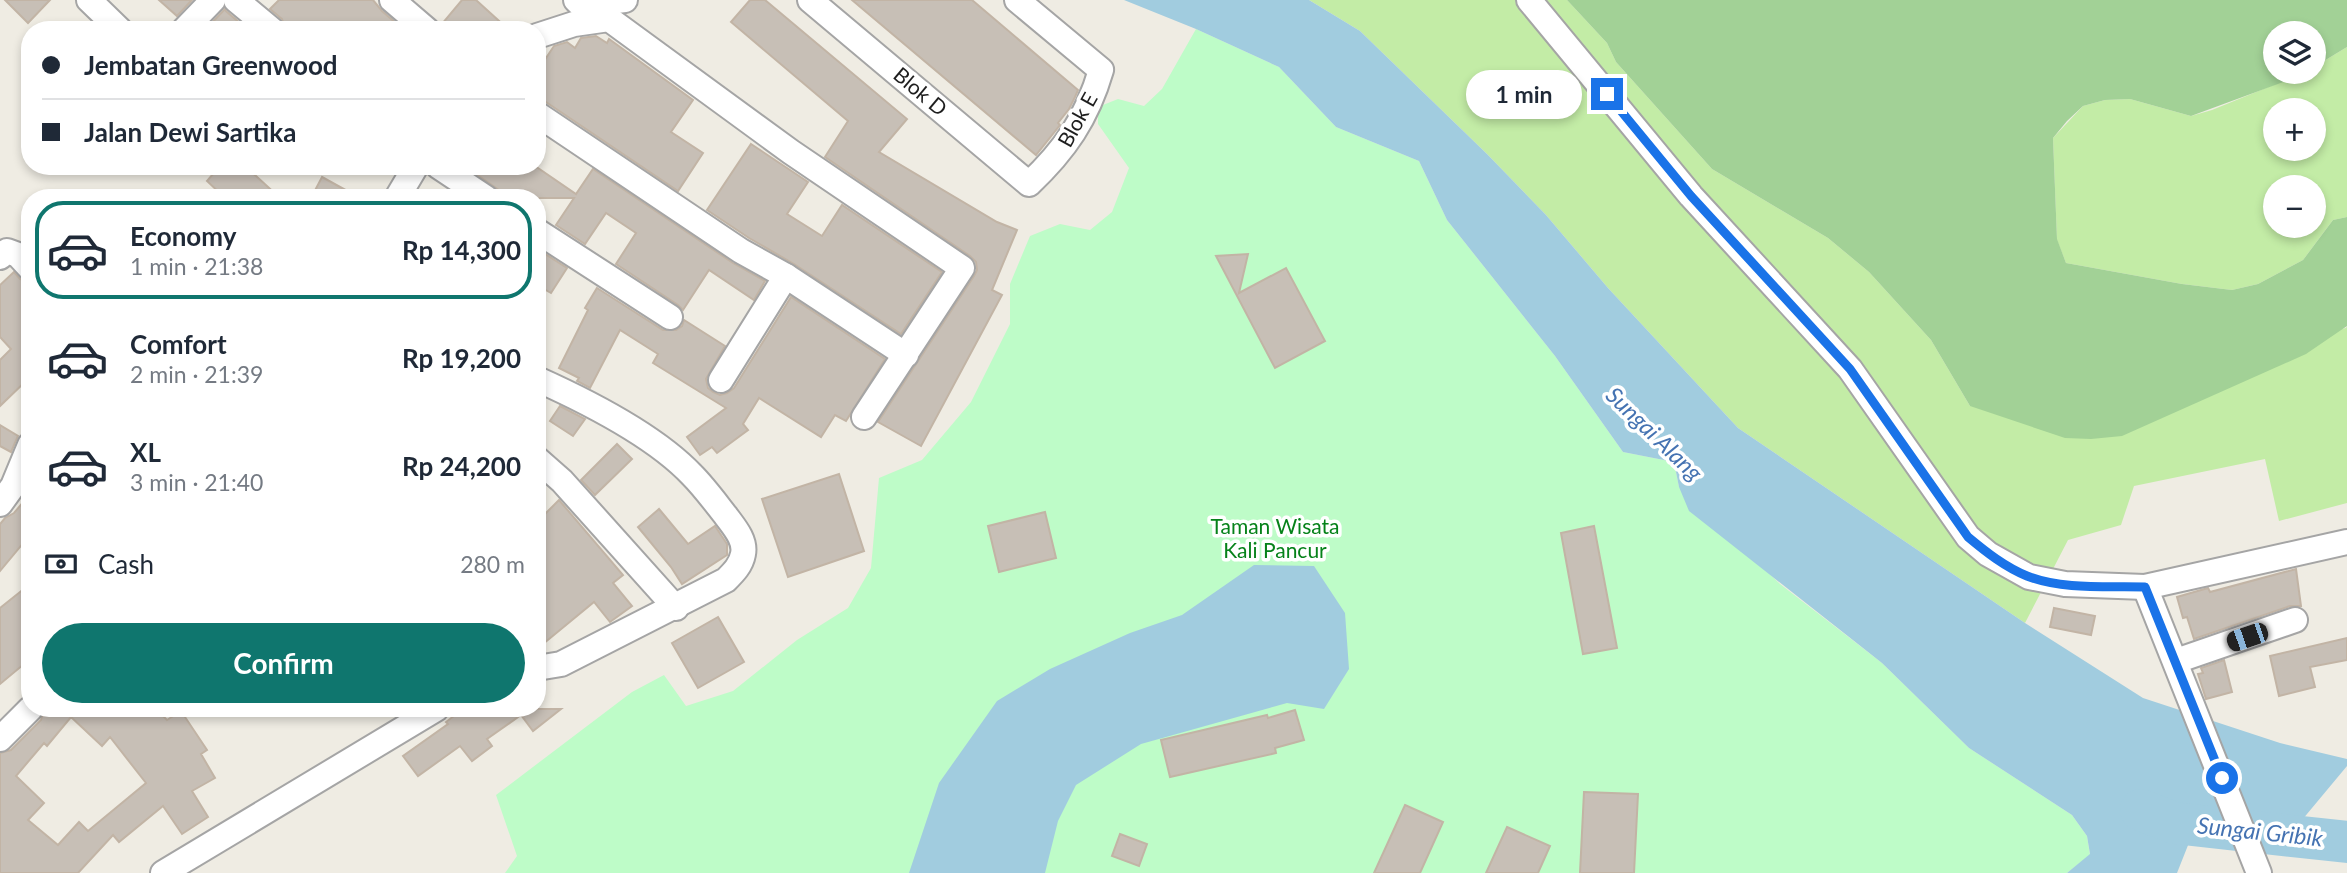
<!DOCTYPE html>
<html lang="en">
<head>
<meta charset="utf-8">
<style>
	:root { --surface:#fff; --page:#f6f6f7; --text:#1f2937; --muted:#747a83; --line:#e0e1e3; --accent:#0f766e }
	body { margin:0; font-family:Lato,sans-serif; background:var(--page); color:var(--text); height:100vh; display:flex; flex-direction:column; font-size:26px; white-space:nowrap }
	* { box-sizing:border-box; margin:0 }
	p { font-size:23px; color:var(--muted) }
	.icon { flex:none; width:38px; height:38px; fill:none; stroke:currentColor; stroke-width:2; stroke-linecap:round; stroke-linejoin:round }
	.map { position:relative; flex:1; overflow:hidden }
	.side { position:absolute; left:21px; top:189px; width:525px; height:528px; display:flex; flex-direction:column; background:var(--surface); border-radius:28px; box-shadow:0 4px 10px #0003 }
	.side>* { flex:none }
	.top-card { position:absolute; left:21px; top:21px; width:525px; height:154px; border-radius:28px; box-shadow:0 4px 10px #0003; display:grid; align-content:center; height:154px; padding:0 21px; background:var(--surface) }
	.tools { position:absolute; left:2263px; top:21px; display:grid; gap:14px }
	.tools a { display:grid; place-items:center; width:63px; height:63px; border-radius:50%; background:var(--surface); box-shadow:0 4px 10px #0003; font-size:35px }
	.end { position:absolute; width:32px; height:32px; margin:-16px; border:9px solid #1a73e8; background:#fff; box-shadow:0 0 0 4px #fff }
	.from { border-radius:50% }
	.bubble { position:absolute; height:49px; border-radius:24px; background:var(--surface); box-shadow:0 4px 10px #0003; font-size:23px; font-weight:700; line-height:49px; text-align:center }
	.car { position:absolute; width:21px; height:42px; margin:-21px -10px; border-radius:9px; box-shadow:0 0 5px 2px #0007; background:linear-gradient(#222 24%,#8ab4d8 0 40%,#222 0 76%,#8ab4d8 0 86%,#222 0) }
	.top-card b { display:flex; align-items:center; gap:24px; height:66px; font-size:26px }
	.top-card b+b { border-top:2px solid var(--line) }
	.top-card i { width:18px; height:18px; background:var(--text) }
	ul { padding:12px 0 0; list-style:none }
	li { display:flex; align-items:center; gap:21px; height:98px; margin:0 14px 10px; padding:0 7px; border:4px solid transparent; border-radius:28px }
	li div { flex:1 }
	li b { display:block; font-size:26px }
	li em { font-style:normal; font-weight:700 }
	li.selected { border-color:var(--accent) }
	li>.icon { width:63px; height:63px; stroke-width:1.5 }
	.pay { display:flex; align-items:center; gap:18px; height:77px; padding:0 21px; font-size:26px }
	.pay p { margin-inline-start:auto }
	.primary-button { display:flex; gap:14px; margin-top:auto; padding:14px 21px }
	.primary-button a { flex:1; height:80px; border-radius:42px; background:var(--accent); color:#fff; font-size:28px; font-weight:700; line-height:80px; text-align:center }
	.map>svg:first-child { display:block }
	.grass { fill:#c3eca6; fill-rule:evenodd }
	.forest { fill:#a2d196 }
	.park { fill:#befcc8 }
	.water { fill:#a1ccdf }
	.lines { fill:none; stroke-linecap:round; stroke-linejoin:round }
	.river { stroke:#a1ccdf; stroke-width:42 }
	.building { fill:#c7bfb6; stroke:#c2b4a5; stroke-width:2; fill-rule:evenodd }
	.minor-casing { stroke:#a5a5a5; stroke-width:28 }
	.minor { stroke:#fff; stroke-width:24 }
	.route { stroke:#1a73e8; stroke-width:9 }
	.labels { text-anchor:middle; stroke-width:7; stroke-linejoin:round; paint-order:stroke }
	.street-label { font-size:21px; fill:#1e1e1e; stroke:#fff }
	.park-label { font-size:21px; fill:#06821a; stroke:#fff }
	.water-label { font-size:23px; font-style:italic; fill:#4573b2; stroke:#fff }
</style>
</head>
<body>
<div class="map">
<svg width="2347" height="873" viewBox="0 0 2347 873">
	<rect width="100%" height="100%" fill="#efece3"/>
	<g class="grass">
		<path d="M 1309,0 L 1567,0 L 1607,43 L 1616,62 L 1712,169 L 1828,238 L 1869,272 L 1931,340 L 1970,406 L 2346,328 L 2347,326 L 2347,503 L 2279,521 L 2265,459 L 2134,486 L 2121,525 L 2068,540 L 2025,623 L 1738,428 L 1608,288 L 1546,215 L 1487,154 L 1360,31 Z"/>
		<path d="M 2347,47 L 2347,217 L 2333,220 L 2303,260 L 2258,284 L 2232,290 L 2182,284 L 2066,263 L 2057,240 L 2053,138 L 2083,106 L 2105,100 L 2130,99 L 2191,116 L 2212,110 L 2305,72 L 2314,72 L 2314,67 ZM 2275,110 L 2314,110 L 2314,149 L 2275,149 ZM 2275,187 L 2314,187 L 2314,226 L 2275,226 Z"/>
	</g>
	<path class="forest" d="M 1567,0 L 2347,0 L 2347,47 L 2314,67 L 2314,33 L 2275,33 L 2275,72 L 2305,72 L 2297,77 L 2191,116 L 2130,99 L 2105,100 L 2083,106 L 2067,121 L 2053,138 L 2057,239 L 2066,263 L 2182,284 L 2232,290 L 2258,284 L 2303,260 L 2333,220 L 2347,217 L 2347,326 L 2306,354 L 2122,436 L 2091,439 L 2065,438 L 1970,406 L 1931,340 L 1869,272 L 1828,238 L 1712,169 L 1616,62 L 1607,43 Z"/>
	<path class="park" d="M 1196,29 L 1279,67 L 1336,127 L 1419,161 L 1447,220 L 1555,356 L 1623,452 L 1674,462 L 1679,487 L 1780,584 L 1882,663 L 1969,748 L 2072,815 L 2087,836 L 2090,855 L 2067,873 L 505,873 L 517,856 L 496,795 L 632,692 L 664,675 L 686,706 L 733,691 L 797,640 L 848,608 L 871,568 L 879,478 L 922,460 L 971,402 L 1010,324 L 1010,284 L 1030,236 L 1060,224 L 1090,230 L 1112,212 L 1129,168 L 1098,124 L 1098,107 L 1118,99 L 1144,106 L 1162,89 Z"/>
	<g class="water">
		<path d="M 1124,0 L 1309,0 L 1360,31 L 1487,154 L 1546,215 L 1608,288 L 1738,428 L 2025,623 L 2143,698 L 2280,743 L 2347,759 L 2347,766 L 2297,826 L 2200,815 L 2177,873 L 2067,873 L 2090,854 L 2087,836 L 2072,815 L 1969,748 L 1882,663 L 1689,511 L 1679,487 L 1674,462 L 1623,452 L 1555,356 L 1447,220 L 1419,161 L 1336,127 L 1279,67 L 1196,29 Z"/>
		<path d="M 1254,565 L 1314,566 L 1345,613 L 1349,669 L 1324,709 L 1287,703 L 1141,744 L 1076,785 L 1058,821 L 1045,873 L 909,873 L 939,783 L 997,701 L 1050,669 L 1130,633 L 1182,615 Z"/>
	</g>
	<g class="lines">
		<path class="river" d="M 2141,810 L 2174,823 L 2347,842"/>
	</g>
	<g class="building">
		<path d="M 5,0 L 50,0 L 28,23 Z"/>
		<path d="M 159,0 L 192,0 L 177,16 Z"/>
		<path d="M 279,0 L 373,0 L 382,11 L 404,30 L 286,30 L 282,19 L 270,9 Z"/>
		<path d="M 462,0 L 476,0 L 509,30 L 441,30 L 441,25 Z"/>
		<path d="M 750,0 L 765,0 L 907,119 L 879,152 L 997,222 L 1017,230 L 992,290 L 1002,295 L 921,446 L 878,422 L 974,276 L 977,270 L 976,262 L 970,256 L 825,157 L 848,121 L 731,22 Z"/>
		<path d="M 852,0 L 972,0 L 1078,90 L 1075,97 L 1069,109 L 1058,123 L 1060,125 L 1036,155 Z"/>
		<path d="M 225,9 L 226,11 L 248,30 L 205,30 Z"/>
		<path d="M 596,36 L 607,43 L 609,39 L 693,100 L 671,132 L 703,153 L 678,191 L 537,96 L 537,56 L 544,61 L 554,46 L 567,42 L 575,48 L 581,38 Z"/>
		<path d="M 751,144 L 808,182 L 787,214 L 822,236 L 842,205 L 942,272 L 901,334 L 794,264 L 749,238 L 707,210 Z"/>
		<path d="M 220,166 L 245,166 L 280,198 L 225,198 L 207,181 Z"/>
		<path d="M 465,166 L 535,166 L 576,194 L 593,169 L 733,263 L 765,281 L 754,300 L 709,270 L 683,310 L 678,305 L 616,264 L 636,233 L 606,213 L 585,244 L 556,225 L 574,198 L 510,198 Z"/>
		<path d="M 322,177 L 360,198 L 311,198 Z"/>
		<path d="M 539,250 L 567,268 L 551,293 L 537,285 L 537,253 Z"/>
		<path d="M 1248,254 L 1239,293 L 1286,268 L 1325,341 L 1275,368 L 1216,256 Z"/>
		<path d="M 14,272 L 20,279 L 30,283 L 30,377 L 0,406 L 0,360 L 11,349 L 0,337 L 0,285 Z"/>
		<path d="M 597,288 L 663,330 L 676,330 L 682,326 L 684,320 L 725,346 L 706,379 L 708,388 L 713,392 L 720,395 L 727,393 L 734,388 L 791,297 L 885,359 L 846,421 L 835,415 L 821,437 L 759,398 L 743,424 L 748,430 L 717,453 L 712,447 L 700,455 L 687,437 L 726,408 L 653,363 L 658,354 L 620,330 L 590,388 L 577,381 L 579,378 L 559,368 L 588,310 L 585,308 Z"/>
		<path d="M 560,406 L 585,419 L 573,436 L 550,421 Z"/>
		<path d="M 0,425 L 18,436 L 11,452 L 0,446 Z"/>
		<path d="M 617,444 L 632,459 L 595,495 L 581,480 Z"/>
		<path d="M 839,474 L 864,551 L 788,577 L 762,499 Z"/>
		<path d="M 30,494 L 30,535 L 0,571 L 0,524 L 5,518 L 14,513 Z"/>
		<path d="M 559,500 L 623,575 L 613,583 L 632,606 L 610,622 L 594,602 L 537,649 L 537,522 Z"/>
		<path d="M 659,509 L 688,544 L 715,526 L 727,544 L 727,555 L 682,584 L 671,567 L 638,527 Z"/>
		<path d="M 1045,512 L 1056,558 L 999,572 L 988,526 Z"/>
		<path d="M 1594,526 L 1617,648 L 1583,654 L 1561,533 Z"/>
		<path d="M 2296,569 L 2301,606 L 2290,606 L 2194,639 L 2187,617 L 2183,618 L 2177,597 L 2208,588 L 2210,592 Z"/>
		<path d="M 30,584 L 30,659 L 0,684 L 0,608 Z"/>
		<path d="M 2054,608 L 2095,616 L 2091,635 L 2050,627 Z"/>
		<path d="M 718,617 L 744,662 L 698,688 L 672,643 Z"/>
		<path d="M 2347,638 L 2347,660 L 2310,667 L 2315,687 L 2279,696 L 2270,656 Z"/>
		<path d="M 2224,660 L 2232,692 L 2206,699 L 2198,674 L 2203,673 L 2201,668 Z"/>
		<path d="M 44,709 L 156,709 L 167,720 L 181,711 L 207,750 L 201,754 L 215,778 L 192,791 L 208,817 L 182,834 L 163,806 L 119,842 L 113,835 L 78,873 L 0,873 L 0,753 L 11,750 L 41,720 ZM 71,717 L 102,746 L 110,737 L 146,783 L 88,831 L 79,822 L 58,845 L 28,820 L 44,803 L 16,776 L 44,743 L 47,746 Z"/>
		<path d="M 463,709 L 561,709 L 533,731 L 521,715 L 487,739 L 492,746 L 472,761 L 460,746 L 418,776 L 403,756 L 448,724 L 446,722 Z"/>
		<path d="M 1295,710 L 1304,740 L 1275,748 L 1276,753 L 1170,777 L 1161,740 L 1267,715 L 1268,718 Z"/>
		<path d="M 1584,792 L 1638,794 L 1634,873 L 1580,873 Z"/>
		<path d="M 1405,805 L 1443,822 L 1420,873 L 1374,873 Z"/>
		<path d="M 1507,827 L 1550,846 L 1538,873 L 1486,873 Z"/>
		<path d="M 1120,834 L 1147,844 L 1139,866 L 1112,856 Z"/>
	</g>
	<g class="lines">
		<g class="minor-casing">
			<g id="minor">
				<path d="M 89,0 L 120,30"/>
				<path d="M 236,0 L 272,30"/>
				<path d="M 392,0 L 427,30"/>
				<path d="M 576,0 L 581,5 L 625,0"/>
				<path d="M 810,0 L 1029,184 C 1065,150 1087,118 1101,70 L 1017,0"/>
				<path d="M 1529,0 L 1691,196 L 1850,369 L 1968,537 L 1988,554 L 2029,577 L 2065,584 L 2145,587 L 2347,542"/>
				<path d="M 184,30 L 213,0"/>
				<path d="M 537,36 L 574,24 L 609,19 L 791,152 L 962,268 L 864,417"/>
				<path d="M 537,114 L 741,251 L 786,276 L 906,355"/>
				<path d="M 438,166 L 486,198"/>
				<path d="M 397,198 L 416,166"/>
				<path d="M 537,231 L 670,317"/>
				<path d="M 0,257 L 7,251 L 18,255 L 30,268"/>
				<path d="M 537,379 C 586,401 655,436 692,475 C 704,487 715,502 726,516 C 734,527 746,540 743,554 C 741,565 734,572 726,580 L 561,664 L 537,668"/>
				<path d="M 721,380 L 786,276"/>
				<path d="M 537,459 L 562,481 L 676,608"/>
				<path d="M 0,504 L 13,486 L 30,445"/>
				<path d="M 2145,587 L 2259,873"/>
				<path d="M 2176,661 L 2295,620"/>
				<path d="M 0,739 L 30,709"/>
				<path d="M 163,873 L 436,709"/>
			</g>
		</g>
		<use href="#minor" class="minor"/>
	</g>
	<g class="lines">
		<path class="route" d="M 1607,94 L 1691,196 L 1850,369 L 1968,537 C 1986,552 2005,567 2027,576 C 2062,590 2107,586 2145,587 L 2222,778"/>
	</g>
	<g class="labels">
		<g class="street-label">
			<text transform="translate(920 92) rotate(40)" y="7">Blok D</text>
			<text transform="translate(1078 120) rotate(-61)" y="7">Blok E</text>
		</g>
		<g class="park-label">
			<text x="1275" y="534">Taman Wisata<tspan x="1275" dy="24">Kali Pancur</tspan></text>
		</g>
		<g class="water-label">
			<text transform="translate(1654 434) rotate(44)" y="8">Sungai Alang</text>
			<text transform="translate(2260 832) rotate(6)" y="8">Sungai Gribik</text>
		</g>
	</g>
</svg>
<div class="tools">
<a><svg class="icon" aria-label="layers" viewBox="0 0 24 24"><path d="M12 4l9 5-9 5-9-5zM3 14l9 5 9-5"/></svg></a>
<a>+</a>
<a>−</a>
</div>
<i class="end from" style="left:2222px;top:778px"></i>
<i class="end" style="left:1607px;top:94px"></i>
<div class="bubble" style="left:1466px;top:70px;width:116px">1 min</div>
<i class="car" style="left:2247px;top:637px;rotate:251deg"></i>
<div class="top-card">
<b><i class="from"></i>Jembatan Greenwood</b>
<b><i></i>Jalan Dewi Sartika</b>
</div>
<section class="side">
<ul>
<li class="selected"><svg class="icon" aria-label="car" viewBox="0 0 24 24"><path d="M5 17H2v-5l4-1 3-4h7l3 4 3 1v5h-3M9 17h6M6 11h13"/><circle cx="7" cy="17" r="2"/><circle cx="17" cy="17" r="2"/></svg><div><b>Economy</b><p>1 min · 21:38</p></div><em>Rp 14,300</em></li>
<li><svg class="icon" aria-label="car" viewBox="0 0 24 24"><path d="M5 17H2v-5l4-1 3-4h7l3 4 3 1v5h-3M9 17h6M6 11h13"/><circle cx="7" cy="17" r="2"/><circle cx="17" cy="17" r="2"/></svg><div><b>Comfort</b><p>2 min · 21:39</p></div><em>Rp 19,200</em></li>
<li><svg class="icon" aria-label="car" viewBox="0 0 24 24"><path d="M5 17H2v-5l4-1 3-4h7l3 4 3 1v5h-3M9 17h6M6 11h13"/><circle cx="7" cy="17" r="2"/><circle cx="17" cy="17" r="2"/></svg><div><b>XL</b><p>3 min · 21:40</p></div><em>Rp 24,200</em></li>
</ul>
<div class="pay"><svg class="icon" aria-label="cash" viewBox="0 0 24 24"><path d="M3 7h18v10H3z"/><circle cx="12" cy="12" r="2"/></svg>Cash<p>280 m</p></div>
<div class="primary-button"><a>Confirm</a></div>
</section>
</div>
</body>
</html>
